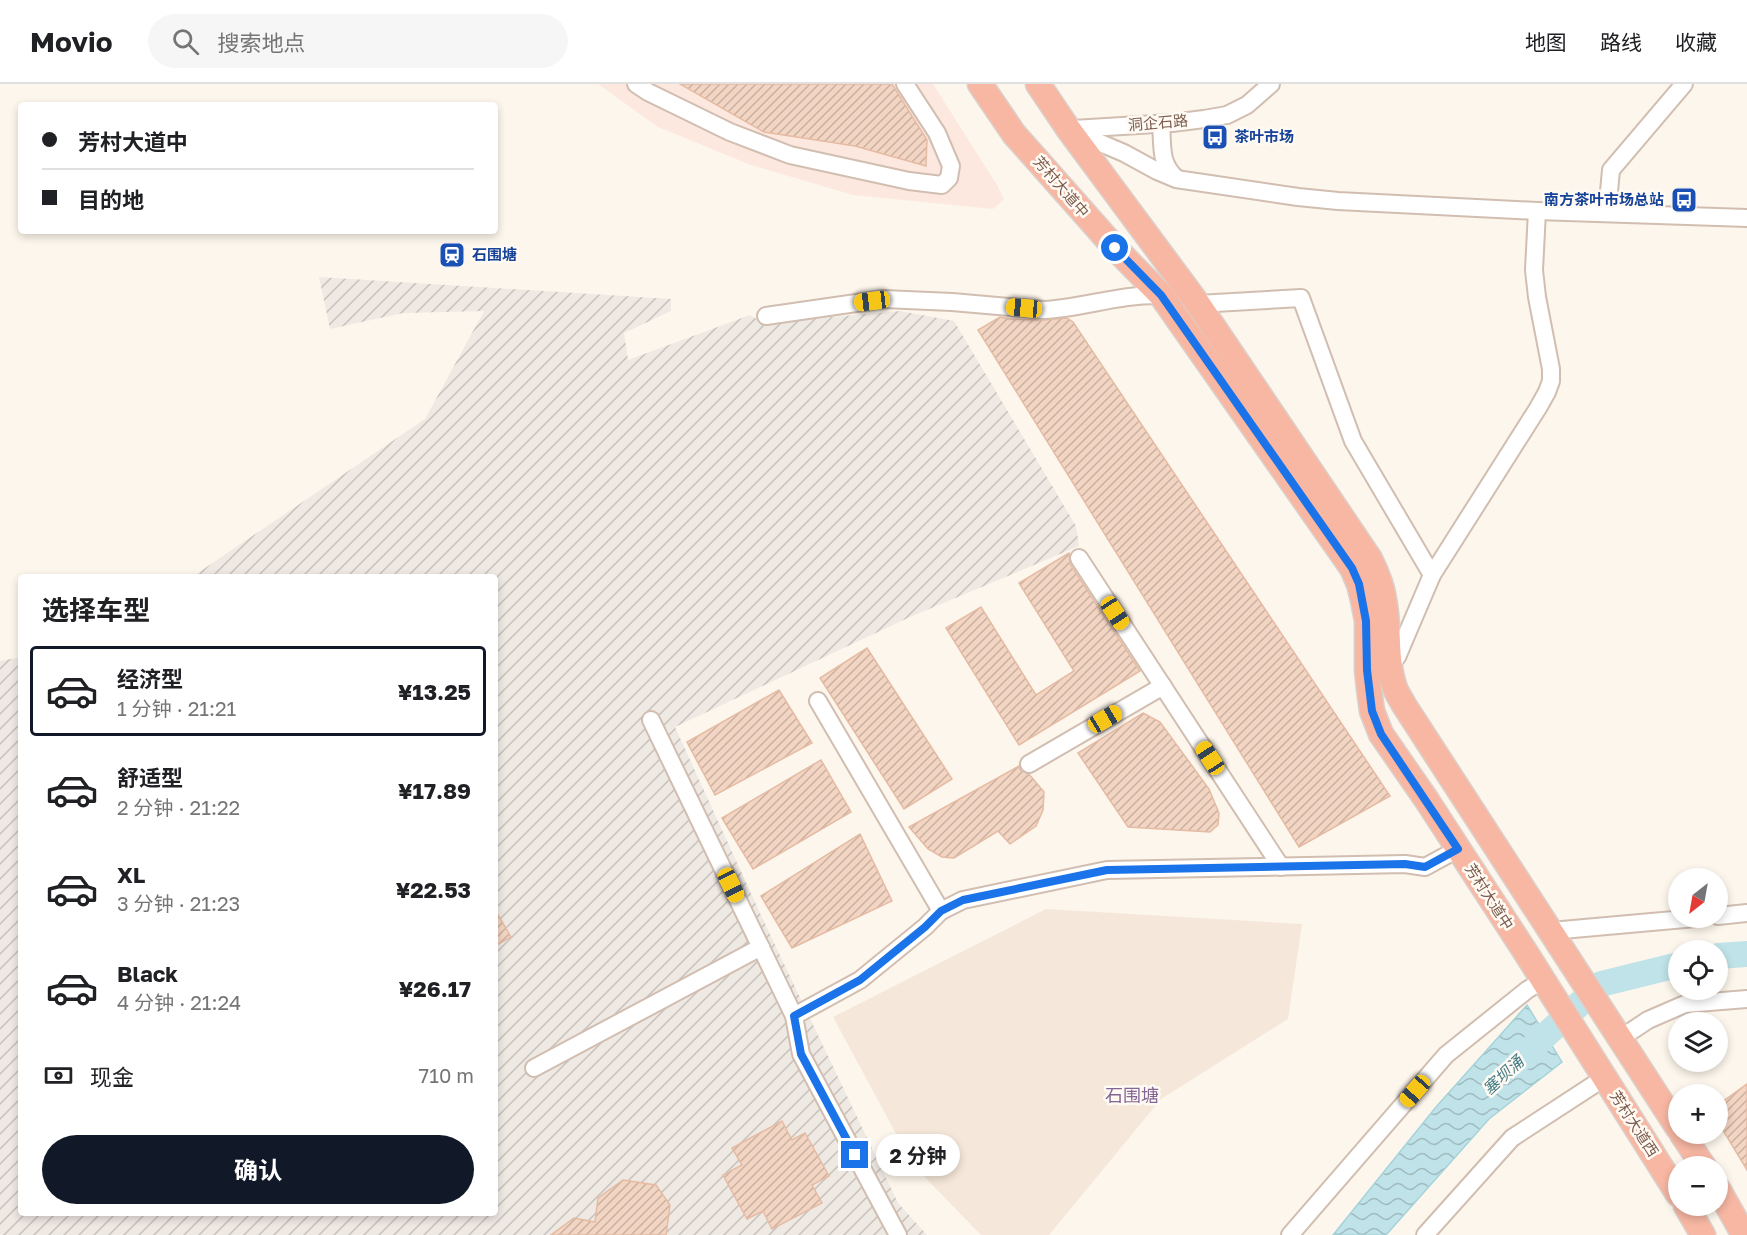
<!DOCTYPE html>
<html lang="zh">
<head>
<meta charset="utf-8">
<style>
	:root { --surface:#fff; --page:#f6f6f6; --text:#202124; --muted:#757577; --line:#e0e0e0; --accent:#111827 }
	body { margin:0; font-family:"Golos Text","Noto Sans SC",sans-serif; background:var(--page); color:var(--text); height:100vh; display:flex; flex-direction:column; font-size:22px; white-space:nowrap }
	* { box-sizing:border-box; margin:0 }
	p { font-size:20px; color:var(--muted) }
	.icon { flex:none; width:33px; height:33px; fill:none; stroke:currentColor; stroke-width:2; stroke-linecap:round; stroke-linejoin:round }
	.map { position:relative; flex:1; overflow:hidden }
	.panel { position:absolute; left:18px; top:490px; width:480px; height:642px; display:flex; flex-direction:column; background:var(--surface); border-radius:6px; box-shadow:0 3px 9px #0003 }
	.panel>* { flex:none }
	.guide { position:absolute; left:18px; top:18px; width:480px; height:132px; border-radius:6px; box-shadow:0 3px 9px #0003; display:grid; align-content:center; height:132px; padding:0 24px; background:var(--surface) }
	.needle { width:39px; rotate:211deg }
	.tools { position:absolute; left:1668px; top:784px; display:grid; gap:12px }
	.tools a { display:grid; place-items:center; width:60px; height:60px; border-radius:50%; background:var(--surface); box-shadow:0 3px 9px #0003; font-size:30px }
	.end { position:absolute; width:27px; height:27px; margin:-14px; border:8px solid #1a73e8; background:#fff; box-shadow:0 0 0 3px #fff }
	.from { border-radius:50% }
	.bubble { position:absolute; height:42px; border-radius:21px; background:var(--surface); box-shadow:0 3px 9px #0003; font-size:20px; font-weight:700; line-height:42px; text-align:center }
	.car { position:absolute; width:18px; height:36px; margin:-18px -9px; border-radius:8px; box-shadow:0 0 4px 2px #0007; background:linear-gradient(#f5c518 24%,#345 0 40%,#f5c518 0 76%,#345 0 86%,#f5c518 0) }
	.guide b { display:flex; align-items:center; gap:21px; height:57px; font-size:22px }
	.guide b+b { border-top:2px solid var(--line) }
	.guide i { width:15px; height:15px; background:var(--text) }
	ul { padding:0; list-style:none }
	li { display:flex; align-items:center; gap:18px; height:90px; margin:0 12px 9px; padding:0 12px; border:3px solid transparent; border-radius:6px }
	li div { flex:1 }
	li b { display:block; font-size:22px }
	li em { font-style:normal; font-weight:700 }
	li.on { border-color:var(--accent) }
	li>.icon { width:54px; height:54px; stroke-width:1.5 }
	h2 { padding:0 24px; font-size:27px; line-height:72px }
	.pay { display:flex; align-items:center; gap:15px; height:66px; padding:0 24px; font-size:22px }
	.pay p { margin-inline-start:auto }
	.button { display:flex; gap:12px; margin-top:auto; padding:12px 24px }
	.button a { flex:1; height:69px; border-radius:36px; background:var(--accent); color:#fff; font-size:24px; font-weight:700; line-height:69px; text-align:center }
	header { display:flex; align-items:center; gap:36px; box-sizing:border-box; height:84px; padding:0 30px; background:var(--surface); border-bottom:2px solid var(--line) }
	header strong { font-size:28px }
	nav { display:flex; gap:33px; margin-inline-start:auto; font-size:21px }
	.search { width:420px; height:54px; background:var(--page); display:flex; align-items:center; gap:15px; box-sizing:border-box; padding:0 21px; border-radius:33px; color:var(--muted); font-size:22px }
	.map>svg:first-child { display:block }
	.residential { fill:#f5e8da }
	.commercial { fill:#fde8e0 }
	.industrial { fill:url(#industrial-furrows) }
	.water { fill:url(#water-waves); stroke:#a5d3da; stroke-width:1.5 }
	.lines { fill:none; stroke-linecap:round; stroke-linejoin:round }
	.river { stroke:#bfe3e8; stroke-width:26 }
	.building { fill:url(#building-hatch); stroke:#e6bba3; stroke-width:1.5 }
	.minor-casing { stroke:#d1beb0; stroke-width:20 }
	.highway-casing { stroke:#dad1cd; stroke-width:27 }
	.minor { stroke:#fff; stroke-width:16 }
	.highway { stroke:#f7b7a3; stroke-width:24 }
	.route { stroke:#1a73e8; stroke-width:8 }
	.labels { text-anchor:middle; stroke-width:5; stroke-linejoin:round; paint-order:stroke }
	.street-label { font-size:15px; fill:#7a5c4d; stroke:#fffaf3 }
	.transit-label { font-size:15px; font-weight:bold; fill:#164399; stroke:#fffaf3; text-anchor:start }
	.water-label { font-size:16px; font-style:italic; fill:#437c86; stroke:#fffaf3 }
	.quarter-label { font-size:18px; fill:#846695; stroke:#fffaf3 }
</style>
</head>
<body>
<header>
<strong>Movio</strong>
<div class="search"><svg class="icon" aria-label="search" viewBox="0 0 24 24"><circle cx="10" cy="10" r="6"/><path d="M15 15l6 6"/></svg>搜索地点</div>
<nav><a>地图</a><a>路线</a><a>收藏</a></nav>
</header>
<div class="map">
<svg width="1747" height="1151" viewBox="0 0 1747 1151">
	<defs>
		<pattern id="industrial-furrows" width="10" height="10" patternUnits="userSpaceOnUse" patternTransform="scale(1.5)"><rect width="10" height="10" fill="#efe9e4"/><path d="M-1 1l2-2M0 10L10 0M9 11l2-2" fill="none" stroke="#c7c0bb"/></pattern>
		<pattern id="water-waves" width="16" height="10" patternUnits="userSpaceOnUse" patternTransform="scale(1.5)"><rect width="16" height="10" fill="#bfe3e8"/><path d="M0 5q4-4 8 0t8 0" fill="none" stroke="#a0bbbe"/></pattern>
		<pattern id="building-hatch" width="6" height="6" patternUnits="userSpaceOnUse" patternTransform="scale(1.5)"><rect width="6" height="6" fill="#f3d5c3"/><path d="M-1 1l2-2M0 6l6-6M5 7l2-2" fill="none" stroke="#cab0a1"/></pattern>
	</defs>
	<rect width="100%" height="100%" fill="#fdf6ec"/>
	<path class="residential" d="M 1046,825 L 1302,840 L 1288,935 L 1161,1015 L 1049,1151 L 981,1151 L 913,1081 L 833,933 Z"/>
	<path class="commercial" d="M 598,0 L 933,0 L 997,101 L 1004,115 L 993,125 L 853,111 L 751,81 L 658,43 Z"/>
	<path class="industrial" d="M 319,193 L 671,215 L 671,227 L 624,249 L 628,276 L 750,231 L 763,239 L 900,227 L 954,237 L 1076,442 L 1079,462 L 910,533 L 675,643 L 766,842 L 898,1119 L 927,1151 L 0,1151 L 0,577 L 21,573 L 21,1130 L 495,1130 L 495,494 L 192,493 L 425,335 L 484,227 L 403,229 L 330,245 Z"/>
	<path class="water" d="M 1527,921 L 1562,978 L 1489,1035 L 1386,1151 L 1333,1151 L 1436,1023 Z"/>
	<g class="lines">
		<g class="river">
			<path d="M 1718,872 L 1747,870"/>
			<path d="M 1521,974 L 1601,900 L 1678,881"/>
		</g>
	</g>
	<g class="building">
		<path d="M 680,0 L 892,0 L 927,56 L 926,82 L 855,62 L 764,48 Z"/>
		<path d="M 1000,233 L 1010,235 L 1043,236 L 1067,234 L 1073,238 L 1390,712 L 1299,763 L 978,246 Z"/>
		<path d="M 1069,469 L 1070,480 L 1140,587 L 1019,661 L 946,544 L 981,523 L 1036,611 L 1074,587 L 1019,499 Z"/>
		<path d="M 867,564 L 952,695 L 904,725 L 820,594 Z"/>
		<path d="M 779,606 L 812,659 L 715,711 L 687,658 Z"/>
		<path d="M 1143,629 L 1160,638 L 1209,705 L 1219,729 L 1218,741 L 1210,748 L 1128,743 L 1078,669 Z"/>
		<path d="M 821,676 L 851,728 L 753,785 L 722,734 Z"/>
		<path d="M 1019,682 L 1020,686 L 1029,690 L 1044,708 L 1043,726 L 1036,742 L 1010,760 L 998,747 L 954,774 L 942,773 L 928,765 L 909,743 Z"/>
		<path d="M 860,750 L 892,817 L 792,864 L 761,812 Z"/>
		<path d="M 495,826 L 511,853 L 495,862 Z"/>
		<path d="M 1747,1000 L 1747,1086 L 1718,1038 L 1718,1021 Z"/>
		<path d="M 782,1037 L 792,1056 L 805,1049 L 829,1092 L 812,1101 L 822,1119 L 772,1145 L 763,1127 L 747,1135 L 723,1091 L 742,1081 L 732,1064 Z"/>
		<path d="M 623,1096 L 656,1101 L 670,1121 L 666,1151 L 551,1151 L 574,1134 L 595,1138 L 598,1114 Z"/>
	</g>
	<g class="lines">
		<g class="minor-casing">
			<g id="minor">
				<path d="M 636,0 L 648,8 L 730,48 L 790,71 L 909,97 L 942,101 L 949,94 L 951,82 L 937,49 L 905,0"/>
				<path d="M 1161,40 C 1163,62 1159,78 1176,94"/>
				<path d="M 1073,45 L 1172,39 L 1204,35 L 1227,31 L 1247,21 L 1271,0"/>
				<path d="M 1070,46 L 1124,69 L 1157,87 L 1176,95 L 1298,113 L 1338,117 L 1537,127 L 1747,134"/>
				<path d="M 1607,129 L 1611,86 L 1684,0"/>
				<path d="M 1198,220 L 1301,214 L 1353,357 L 1432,491"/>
				<path d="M 766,232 L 884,215 L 952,218 L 1044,226 C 1084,224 1119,210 1161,211"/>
				<path d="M 1079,474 L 1281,783"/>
				<path d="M 1397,573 L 1432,491 L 1538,324 L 1547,308 L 1551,297 L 1551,285 L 1537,213 L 1534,186 L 1537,127"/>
				<path d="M 818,617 L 941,827"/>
				<path d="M 651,636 L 794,932 L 801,970 L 898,1151"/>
				<path d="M 1029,680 L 1163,602"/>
				<path d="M 1718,832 L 1747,829"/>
				<path d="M 1551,847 L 1696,834"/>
				<path d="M 794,932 L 860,896 L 925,843 L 941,827 L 963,816 L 1107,786 L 1405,780 L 1425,783 L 1458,765"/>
				<path d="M 1621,954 L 1648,936 L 1685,920 L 1747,915"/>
				<path d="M 534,984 L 761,863"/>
				<path d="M 1290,1151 L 1446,971 L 1527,906 L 1543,896"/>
				<path d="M 1425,1151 L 1512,1054 L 1604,994"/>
			</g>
		</g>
		<g class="highway-casing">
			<g id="highway">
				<path d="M 980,0 L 1014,50 L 1115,164 L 1161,211 L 1352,484 L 1359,500 L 1363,516 L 1367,537 L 1367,586 L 1369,605 L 1372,627 L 1381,650 L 1426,715 L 1526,869 L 1678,1110"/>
				<path d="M 1038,0 L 1069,46 L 1198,220 L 1370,475 C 1376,487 1382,501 1384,515 C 1390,544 1385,576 1395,604 C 1397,610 1401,615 1404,621 L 1678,1044"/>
				<path d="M 1682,1050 L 1704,1083"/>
				<path d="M 1718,1105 L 1744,1151"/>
				<path d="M 1686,1122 L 1703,1151"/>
			</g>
		</g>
		<use href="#minor" class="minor"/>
		<use href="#highway" class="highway"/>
	</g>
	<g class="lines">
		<path class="route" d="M 855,1071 L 801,970 L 794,932 L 860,896 L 925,843 L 941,827 L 963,816 L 1107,786 L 1405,780 L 1425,783 L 1458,765 L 1381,650 L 1372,627 L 1367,586 L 1366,537 L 1359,500 L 1352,484 L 1161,211 L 1115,164"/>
	</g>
	<defs>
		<g id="bus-square" transform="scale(1.35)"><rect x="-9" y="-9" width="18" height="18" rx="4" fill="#1a4fb4" stroke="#fffaf3"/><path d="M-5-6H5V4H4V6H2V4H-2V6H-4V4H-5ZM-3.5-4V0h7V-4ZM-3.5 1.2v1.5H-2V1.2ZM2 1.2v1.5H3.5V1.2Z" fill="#fff"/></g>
		<g id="station-square" transform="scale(1.35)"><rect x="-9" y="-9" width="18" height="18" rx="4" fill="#1a4fb4" stroke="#fffaf3"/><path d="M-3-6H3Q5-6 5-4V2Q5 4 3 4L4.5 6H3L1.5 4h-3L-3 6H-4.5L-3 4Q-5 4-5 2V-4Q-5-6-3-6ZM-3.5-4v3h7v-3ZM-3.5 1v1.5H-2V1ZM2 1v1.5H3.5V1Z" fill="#fff"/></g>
	</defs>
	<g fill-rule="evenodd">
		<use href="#bus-square" x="1215" y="53"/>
		<use href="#bus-square" x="1684" y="116"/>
		<use href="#station-square" x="452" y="171"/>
	</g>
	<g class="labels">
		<g class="street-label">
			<text transform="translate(1158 39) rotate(-5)" y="5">洞企石路</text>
			<text transform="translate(1061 103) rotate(49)" y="5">芳村大道中</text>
			<text transform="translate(1489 813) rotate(57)" y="5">芳村大道中</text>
			<text transform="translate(1634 1040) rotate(57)" y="5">芳村大道西</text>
		</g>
		<g class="transit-label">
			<text x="1234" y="58">茶叶市场</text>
			<text x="1664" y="121" text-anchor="end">南方茶叶市场总站</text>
			<text x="472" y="176">石围塘</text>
		</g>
		<g class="water-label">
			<text transform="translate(1503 991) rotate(-43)" y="6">塞坝涌</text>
		</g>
		<g class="quarter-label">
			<text x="1132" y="1018">石围塘</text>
		</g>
	</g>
</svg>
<div class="tools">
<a><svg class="needle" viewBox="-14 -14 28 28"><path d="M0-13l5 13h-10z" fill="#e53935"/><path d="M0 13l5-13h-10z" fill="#757577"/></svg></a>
<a><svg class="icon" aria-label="locate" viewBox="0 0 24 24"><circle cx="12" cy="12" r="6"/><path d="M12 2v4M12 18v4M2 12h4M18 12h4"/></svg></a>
<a><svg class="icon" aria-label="layers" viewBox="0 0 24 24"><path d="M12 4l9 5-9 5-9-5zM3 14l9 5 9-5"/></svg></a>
<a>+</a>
<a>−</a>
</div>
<i class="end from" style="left:1115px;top:164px"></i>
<i class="end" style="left:855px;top:1071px"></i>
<div class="bubble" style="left:876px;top:1050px;width:84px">2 分钟</div>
<i class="car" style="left:872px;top:217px;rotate:263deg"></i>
<i class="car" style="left:1024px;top:224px;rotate:275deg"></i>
<i class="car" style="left:1115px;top:529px;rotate:147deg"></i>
<i class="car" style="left:1105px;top:635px;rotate:60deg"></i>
<i class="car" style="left:1210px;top:674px;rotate:327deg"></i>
<i class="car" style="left:731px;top:801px;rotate:154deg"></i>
<i class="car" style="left:1415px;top:1007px;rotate:221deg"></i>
<div class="guide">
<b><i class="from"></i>芳村大道中</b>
<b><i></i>目的地</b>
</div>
<section class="panel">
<h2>选择车型</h2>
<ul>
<li class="on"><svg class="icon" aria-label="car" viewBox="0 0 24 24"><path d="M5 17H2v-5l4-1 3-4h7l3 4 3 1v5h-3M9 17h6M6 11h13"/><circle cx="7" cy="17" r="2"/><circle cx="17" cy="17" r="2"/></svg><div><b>经济型</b><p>1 分钟 · 21:21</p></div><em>¥13.25</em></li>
<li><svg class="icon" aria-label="car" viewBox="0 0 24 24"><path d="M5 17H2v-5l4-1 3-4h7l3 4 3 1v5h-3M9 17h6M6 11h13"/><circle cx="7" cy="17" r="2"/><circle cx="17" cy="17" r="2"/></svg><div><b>舒适型</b><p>2 分钟 · 21:22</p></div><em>¥17.89</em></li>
<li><svg class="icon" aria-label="car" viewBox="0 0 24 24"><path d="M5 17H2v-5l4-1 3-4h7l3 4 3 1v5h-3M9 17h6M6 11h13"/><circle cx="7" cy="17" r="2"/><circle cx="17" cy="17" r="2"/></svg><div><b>XL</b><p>3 分钟 · 21:23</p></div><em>¥22.53</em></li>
<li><svg class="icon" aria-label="car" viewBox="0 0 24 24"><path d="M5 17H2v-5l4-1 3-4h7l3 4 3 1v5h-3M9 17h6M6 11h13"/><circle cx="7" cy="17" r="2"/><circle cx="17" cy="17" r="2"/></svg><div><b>Black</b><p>4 分钟 · 21:24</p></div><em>¥26.17</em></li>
</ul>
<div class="pay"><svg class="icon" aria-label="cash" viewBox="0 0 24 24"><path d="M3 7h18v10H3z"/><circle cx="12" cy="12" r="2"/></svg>现金<p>710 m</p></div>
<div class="button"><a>确认</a></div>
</section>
</div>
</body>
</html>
